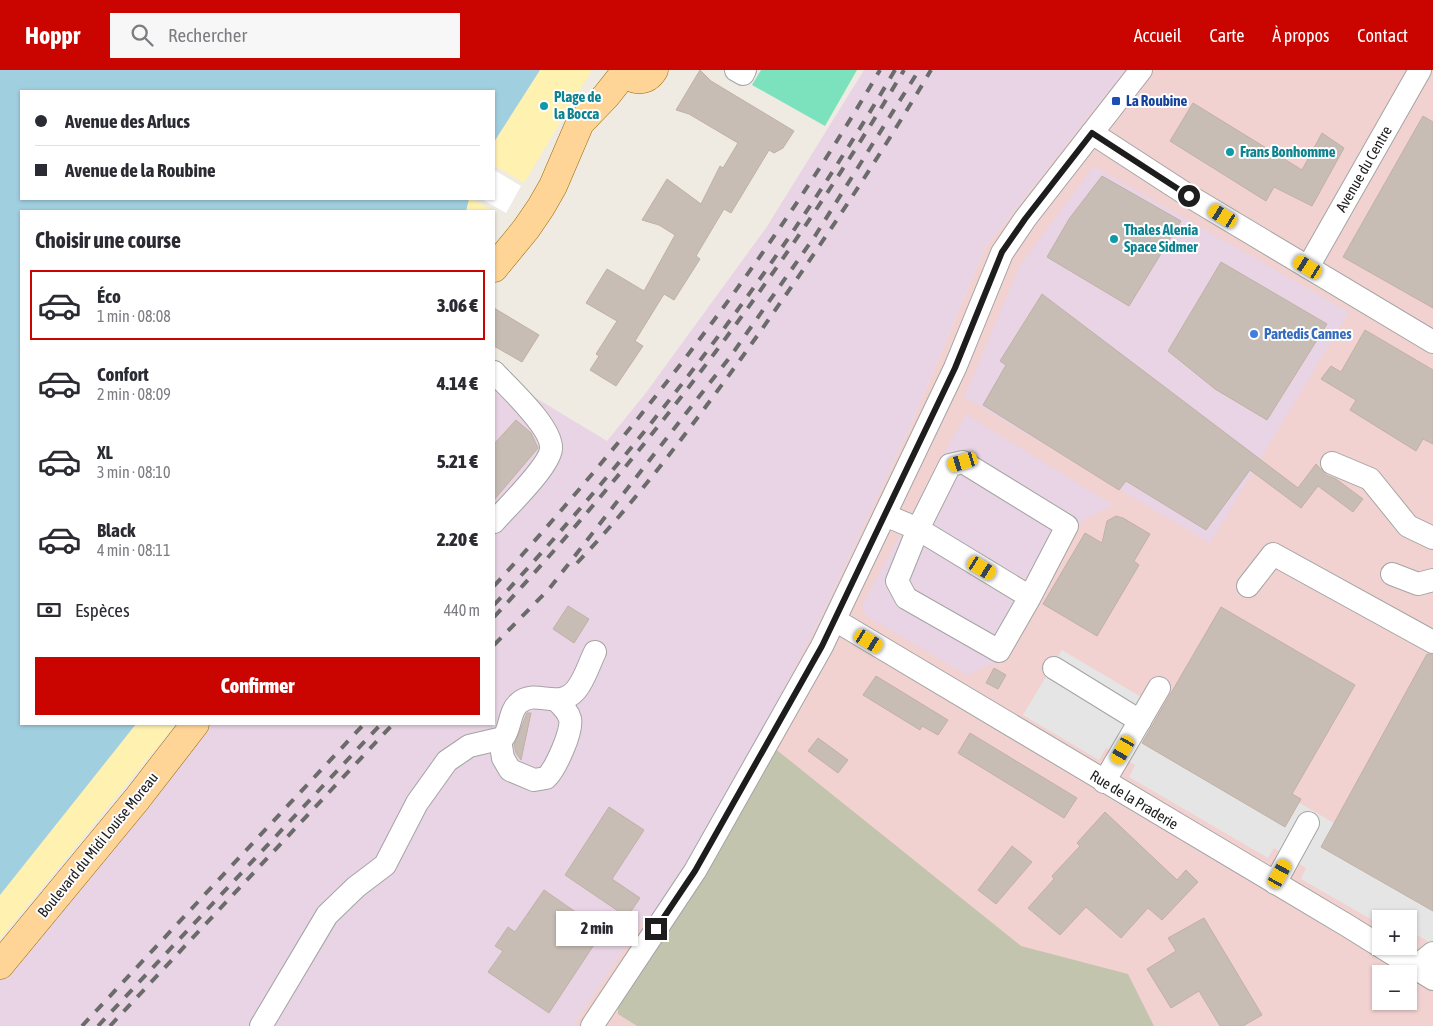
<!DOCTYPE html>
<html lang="fr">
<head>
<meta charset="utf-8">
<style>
	:root { --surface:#fff; --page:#f7f7f7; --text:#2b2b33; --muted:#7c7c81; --line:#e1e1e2; --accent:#ca0500 }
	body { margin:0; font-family:"Asap Condensed",sans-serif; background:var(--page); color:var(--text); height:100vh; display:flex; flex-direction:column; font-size:19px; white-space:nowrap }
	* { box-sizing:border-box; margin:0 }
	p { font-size:16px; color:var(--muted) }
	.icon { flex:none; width:28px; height:28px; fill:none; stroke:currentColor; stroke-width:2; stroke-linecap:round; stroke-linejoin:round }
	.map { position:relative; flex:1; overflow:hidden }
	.panel { position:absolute; left:20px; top:140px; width:475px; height:515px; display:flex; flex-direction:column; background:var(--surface); border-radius:0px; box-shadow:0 1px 4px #0004 }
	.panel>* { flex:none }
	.guide { position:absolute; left:20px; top:20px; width:475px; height:110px; border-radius:0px; box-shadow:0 1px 4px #0004; display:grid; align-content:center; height:110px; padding:0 15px; background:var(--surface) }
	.tools { position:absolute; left:1372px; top:840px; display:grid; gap:10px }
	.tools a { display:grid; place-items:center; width:45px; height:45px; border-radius:0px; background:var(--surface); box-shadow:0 1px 4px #0004; font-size:25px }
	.end { position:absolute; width:22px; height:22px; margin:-11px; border:6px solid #1d1d1d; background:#fff; box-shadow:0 0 0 2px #fff }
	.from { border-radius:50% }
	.bubble { position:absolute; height:35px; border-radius:0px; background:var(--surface); box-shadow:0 1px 4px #0004; font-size:16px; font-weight:800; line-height:35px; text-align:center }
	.car { position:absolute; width:15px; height:30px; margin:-15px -8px; border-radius:6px; box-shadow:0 0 4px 1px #0007; background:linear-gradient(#f5c518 24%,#345 0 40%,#f5c518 0 76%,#345 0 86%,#f5c518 0) }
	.guide b { display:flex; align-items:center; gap:18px; height:48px; font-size:19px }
	.guide b+b { border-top:1px solid var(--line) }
	.guide i { width:12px; height:12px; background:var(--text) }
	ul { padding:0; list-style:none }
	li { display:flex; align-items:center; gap:15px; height:70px; margin:0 10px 8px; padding:0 5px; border:2px solid transparent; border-radius:0px }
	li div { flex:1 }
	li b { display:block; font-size:19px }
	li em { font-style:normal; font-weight:800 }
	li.current { border-color:var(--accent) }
	li>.icon { width:45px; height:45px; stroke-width:1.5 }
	h2 { padding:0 15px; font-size:22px; line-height:60px }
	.pay { display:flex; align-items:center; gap:12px; height:55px; padding:0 15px; font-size:19px }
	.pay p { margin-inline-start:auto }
	.primary-button { display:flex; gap:10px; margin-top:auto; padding:10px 15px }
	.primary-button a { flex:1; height:58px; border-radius:0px; background:var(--accent); color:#fff; font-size:20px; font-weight:800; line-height:58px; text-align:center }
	header { display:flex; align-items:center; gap:30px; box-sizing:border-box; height:70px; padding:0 25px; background:var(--accent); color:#fff }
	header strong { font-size:24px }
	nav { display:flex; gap:28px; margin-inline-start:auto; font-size:18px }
	.search { width:350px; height:45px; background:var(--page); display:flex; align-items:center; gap:12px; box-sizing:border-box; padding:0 18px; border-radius:0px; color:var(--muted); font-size:19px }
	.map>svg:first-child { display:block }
	.commercial { fill:#f1d2d0; fill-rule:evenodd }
	.industrial { fill:#e8d4e4 }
	.construction { fill:#c3c4ad }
	.sand { fill:#fff1b0 }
	.pitch { fill:#7ce2bd }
	.parking { fill:#e5e5e5 }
	.water { fill:#a0cfdf }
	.pier { fill:#fff }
	.building { fill:#c7bdb5; stroke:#c1b1a4 }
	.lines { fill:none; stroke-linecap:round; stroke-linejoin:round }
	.minor-casing { stroke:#a4a4a4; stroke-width:24 }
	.major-casing { stroke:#966800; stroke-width:29 }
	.minor { stroke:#fff; stroke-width:22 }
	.major { stroke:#ffd597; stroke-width:28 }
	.rail { stroke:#6b6b6b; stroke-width:4; stroke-dasharray:10 10; stroke-linecap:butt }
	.route { stroke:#1d1d1d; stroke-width:6 }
	.transit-dot { fill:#1a4fb4; stroke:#fff; stroke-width:2 }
	.culture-dot { fill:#0f9aa8; stroke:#fff; stroke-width:2 }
	.shop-dot { fill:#3f7fe0; stroke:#fff; stroke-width:2 }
	.labels { text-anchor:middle; stroke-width:4; stroke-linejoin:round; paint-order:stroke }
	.culture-label { font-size:15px; font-weight:bold; fill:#0d838f; stroke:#fff; text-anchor:start }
	.transit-label { font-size:15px; font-weight:bold; fill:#164399; stroke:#fff; text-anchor:start }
	.street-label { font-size:15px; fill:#1d1d1d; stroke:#fff }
	.shop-label { font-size:15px; font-weight:bold; fill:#366cbe; stroke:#fff; text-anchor:start }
</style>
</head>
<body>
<header>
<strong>Hoppr</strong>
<div class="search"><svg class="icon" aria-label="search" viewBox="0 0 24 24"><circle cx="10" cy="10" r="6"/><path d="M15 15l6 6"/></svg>Rechercher</div>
<nav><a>Accueil</a><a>Carte</a><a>À propos</a><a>Contact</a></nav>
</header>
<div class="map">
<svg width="1433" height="956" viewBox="0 0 1433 956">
	<rect width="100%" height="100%" fill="#efebe2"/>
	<path class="commercial" d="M 1125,0 L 1433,0 L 1433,956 L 573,956 L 694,771 L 818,553 L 910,357 L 985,178 ZM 1381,849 L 1409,849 L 1409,876 L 1381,876 ZM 1381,904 L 1409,904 L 1409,931 L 1381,931 Z"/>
	<g class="industrial">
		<path d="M 864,0 L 1125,0 L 985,178 L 910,357 L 818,553 L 657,859 L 642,851 L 573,956 L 0,956 L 0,906 L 202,654 L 494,654 L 494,295 L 516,316 L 607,371 L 645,324 L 766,158 Z"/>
		<path d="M 1094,96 L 1349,242 L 1210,473 L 964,327 L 1020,195 Z"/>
		<path d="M 966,344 L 1113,435 L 1083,450 L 1003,590 L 987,595 L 968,606 L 865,545 L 862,534 Z"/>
	</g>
	<path class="construction" d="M 773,677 L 1021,876 L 1128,904 L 1154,956 L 637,956 L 618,944 L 618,937 Z"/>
	<g class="sand">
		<path d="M 540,0 L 592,0 L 524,113 L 494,95 L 494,72 Z"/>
		<path d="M 469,129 L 472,129 L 493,141 L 466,141 Z"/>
		<path d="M 136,654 L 176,654 L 0,869 L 0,825 Z"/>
	</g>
	<path class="pitch" d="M 761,0 L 857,0 L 825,56 L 752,15 Z"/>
	<path class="parking" d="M 1062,580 L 1141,627 L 1152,647 L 1433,811 L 1433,875 L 1418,865 L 1412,873 L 1409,871 L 1409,849 L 1381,849 L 1381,855 L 1301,809 L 1306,798 L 1274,778 L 1268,788 L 1129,707 L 1135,695 L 1106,678 L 1099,690 L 1023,645 Z"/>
	<path class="water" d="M 0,0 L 540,0 L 494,72 L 494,21 L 21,21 L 21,129 L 469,129 L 466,141 L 21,141 L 21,654 L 136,654 L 0,825 Z"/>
	<path class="pier" d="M 494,100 L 521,116 L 506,143 L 482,129 L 494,129 Z"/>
	<g class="building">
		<path d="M 700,0 L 711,11 L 794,61 L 783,78 L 774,83 L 769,80 L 731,143 L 724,139 L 696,186 L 700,189 L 674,230 L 664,224 L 635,271 L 643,276 L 616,316 L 590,300 L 599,286 L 596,284 L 617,251 L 586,233 L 607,199 L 644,221 L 675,165 L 659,155 L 642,150 L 667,109 L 701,134 L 720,96 L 723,98 L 738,73 L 689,44 L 676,40 Z"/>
		<path d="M 1193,33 L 1302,100 L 1322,63 L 1344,78 L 1312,136 L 1274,117 L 1266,131 L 1170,71 Z"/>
		<path d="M 1423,46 L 1433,52 L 1433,238 L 1343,187 Z"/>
		<path d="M 1102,106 L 1181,151 L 1129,236 L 1047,187 L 1069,149 Z"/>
		<path d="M 1221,192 L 1327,254 L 1267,350 L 1215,319 L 1168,281 Z"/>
		<path d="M 1042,224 L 1298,418 L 1316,394 L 1326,405 L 1336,409 L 1363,429 L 1353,442 L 1318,416 L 1301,438 L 1250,400 L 1206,460 L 1126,411 L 1119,420 L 983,335 L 1006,295 L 1000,291 Z"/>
		<path d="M 494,238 L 539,265 L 522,292 L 494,276 Z"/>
		<path d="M 1365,260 L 1433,300 L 1433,374 L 1423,369 L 1416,381 L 1350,340 L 1356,330 L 1321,309 L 1331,296 L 1341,302 Z"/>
		<path d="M 516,350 L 531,363 L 538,378 L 494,430 L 494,374 Z"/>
		<path d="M 1116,446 L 1123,448 L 1150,464 L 1134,491 L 1139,495 L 1097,566 L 1043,534 L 1085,463 L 1102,473 L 1107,451 Z"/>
		<path d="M 568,536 L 589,549 L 574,573 L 553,559 Z"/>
		<path d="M 1221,537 L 1355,615 L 1292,724 L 1301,729 L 1285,757 L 1142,673 Z"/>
		<path d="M 1427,584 L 1433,585 L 1433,841 L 1321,777 Z"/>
		<path d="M 994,598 L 1006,605 L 998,619 L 986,613 Z"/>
		<path d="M 876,606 L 948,650 L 938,665 L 922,656 L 920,660 L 863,625 Z"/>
		<path d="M 527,643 L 531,643 L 521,690 L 516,683 L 514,675 Z"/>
		<path d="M 970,663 L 1077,728 L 1064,748 L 958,683 Z"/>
		<path d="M 818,668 L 848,690 L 838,703 L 808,681 Z"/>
		<path d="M 609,737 L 644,760 L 612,809 L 640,828 L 627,847 L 565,805 Z"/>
		<path d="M 1105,742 L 1177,810 L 1186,800 L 1198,812 L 1162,850 L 1148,838 L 1121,868 L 1086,837 L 1060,865 L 1028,838 L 1054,809 L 1052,806 L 1080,776 L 1077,773 Z"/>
		<path d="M 1012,776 L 1032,792 L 996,834 L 978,820 Z"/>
		<path d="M 544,820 L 603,861 L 549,943 L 488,902 L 503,881 L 495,876 L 508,857 L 515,862 Z"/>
		<path d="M 1204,848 L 1262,945 L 1243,956 L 1220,956 L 1199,921 L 1171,938 L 1147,899 L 1176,881 L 1168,868 Z"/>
	</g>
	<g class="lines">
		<g class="minor-casing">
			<g id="minor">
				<path d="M 736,0 L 743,4 L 745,0"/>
				<path d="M 1092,63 L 1189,126 L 1433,272"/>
				<path d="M 1308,197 L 1420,0"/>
				<path d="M 494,302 C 508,317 553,358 551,379 C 549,397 507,437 494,452"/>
				<path d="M 1332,393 L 1370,409 L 1408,456 L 1433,468"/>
				<path d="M 885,445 L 918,459 L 1030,527 L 1067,456 L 963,392 L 950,395 L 918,459 L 897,511 L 906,528 L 999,581 L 1030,527"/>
				<path d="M 1392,504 L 1418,514 L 1433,510"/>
				<path d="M 1248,516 L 1273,484 L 1433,572"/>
				<path d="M 835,550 L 1348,856 L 1433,909"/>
				<path d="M 1054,598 L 1140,651"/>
				<path d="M 500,670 L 503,688 L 510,700 L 534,710 L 546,708 C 555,700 573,661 570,649 C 568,641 562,636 556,630"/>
				<path d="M 1104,712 L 1159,618"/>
				<path d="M 1275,813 L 1308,753"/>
				<path d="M 1414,898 L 1433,883"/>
				<path d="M 261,956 L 327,845 L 356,817 L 385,795 L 417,733 L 447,691 L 469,676 L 503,668 C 511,658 509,641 519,633 C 535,618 558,641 576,620 C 585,609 589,594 595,582"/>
				<path d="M 592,956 L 695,801 L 822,576 L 955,298 L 1002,183 L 1025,149 L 1141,0"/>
			</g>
		</g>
		<g class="major-casing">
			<g id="major">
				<path d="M 625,0 C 632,12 646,13 654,0"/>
				<path d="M 494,198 L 526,159 L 541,137 L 553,116 L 580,53 L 606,26 L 625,2"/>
				<path d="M 0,895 L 137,729 L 195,654"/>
			</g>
		</g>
		<use href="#minor" class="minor"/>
		<use href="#major" class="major"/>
		<g class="rail">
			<path d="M 577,493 C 637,430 689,360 740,290 C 807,196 872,100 931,0"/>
			<path d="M 494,516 C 639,357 771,186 880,0"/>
			<path d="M 494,535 C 646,371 782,193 895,0"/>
			<path d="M 494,547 C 650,379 787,197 904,0"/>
			<path d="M 494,575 L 549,519 L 730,287 L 815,166 L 919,0"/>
			<path d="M 82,956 L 364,654"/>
			<path d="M 98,956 L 381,654"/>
			<path d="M 110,956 L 393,654"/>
		</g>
	</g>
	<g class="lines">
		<path class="route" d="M 656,859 L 695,801 L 822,576 L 955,298 L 1002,182 L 1025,149 L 1092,63 L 1189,126"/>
	</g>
	<rect class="transit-dot" x="1111" y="26" width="10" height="10" rx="2.5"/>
	<g class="culture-dot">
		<circle cx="544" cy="36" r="5"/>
		<circle cx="1230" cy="82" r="5"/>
		<circle cx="1114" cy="169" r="5"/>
	</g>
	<circle class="shop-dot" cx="1254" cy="264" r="5"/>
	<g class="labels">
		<g class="culture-label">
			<text x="554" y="32">Plage de<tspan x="554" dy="17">la Bocca</tspan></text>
			<text x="1240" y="87">Frans Bonhomme</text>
			<text x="1124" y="165">Thales Alenia<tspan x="1124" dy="17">Space Sidmer</tspan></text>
		</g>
		<g class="transit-label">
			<text x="1126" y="36">La Roubine</text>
		</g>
		<g class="street-label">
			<text transform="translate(1364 99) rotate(-60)" y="5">Avenue du Centre</text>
			<text transform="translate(1134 730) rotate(31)" y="5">Rue de la Praderie</text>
			<text transform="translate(98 775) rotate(-51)" y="5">Boulevard du Midi Louise Moreau</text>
		</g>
		<g class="shop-label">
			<text x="1264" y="269">Partedis Cannes</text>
		</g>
	</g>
</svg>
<div class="tools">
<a>+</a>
<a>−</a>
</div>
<i class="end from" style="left:1189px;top:126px"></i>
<i class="end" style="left:656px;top:859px"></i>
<div class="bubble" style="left:556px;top:841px;width:82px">2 min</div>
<i class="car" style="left:1223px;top:146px;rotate:301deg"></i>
<i class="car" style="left:1308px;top:197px;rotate:301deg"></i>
<i class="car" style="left:963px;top:392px;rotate:253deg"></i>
<i class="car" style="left:982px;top:498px;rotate:121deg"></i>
<i class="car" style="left:869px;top:571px;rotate:121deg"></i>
<i class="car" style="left:1123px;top:680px;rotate:210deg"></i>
<i class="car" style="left:1280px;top:804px;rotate:29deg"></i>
<div class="guide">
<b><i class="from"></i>Avenue des Arlucs</b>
<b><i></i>Avenue de la Roubine</b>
</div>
<section class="panel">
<h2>Choisir une course</h2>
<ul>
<li class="current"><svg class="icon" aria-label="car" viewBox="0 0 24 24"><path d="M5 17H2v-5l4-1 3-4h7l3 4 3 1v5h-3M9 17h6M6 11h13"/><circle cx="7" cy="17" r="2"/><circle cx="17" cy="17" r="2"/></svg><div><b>Éco</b><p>1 min · 08:08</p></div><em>3.06 €</em></li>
<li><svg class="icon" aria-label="car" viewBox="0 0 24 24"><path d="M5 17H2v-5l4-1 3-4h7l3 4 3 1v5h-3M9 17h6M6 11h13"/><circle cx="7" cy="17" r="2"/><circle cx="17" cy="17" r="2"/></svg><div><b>Confort</b><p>2 min · 08:09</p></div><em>4.14 €</em></li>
<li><svg class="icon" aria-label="car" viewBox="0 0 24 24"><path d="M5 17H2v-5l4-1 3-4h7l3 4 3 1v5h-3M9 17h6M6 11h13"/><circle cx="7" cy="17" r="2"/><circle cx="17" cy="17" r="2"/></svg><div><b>XL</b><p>3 min · 08:10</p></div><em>5.21 €</em></li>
<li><svg class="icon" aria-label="car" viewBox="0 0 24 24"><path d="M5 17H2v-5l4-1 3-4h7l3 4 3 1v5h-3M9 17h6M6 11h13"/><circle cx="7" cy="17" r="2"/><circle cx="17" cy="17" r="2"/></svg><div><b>Black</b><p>4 min · 08:11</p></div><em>2.20 €</em></li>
</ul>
<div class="pay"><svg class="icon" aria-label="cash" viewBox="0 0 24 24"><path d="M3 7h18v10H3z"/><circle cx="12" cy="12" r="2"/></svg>Espèces<p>440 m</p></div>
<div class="primary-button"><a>Confirmer</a></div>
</section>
</div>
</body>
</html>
